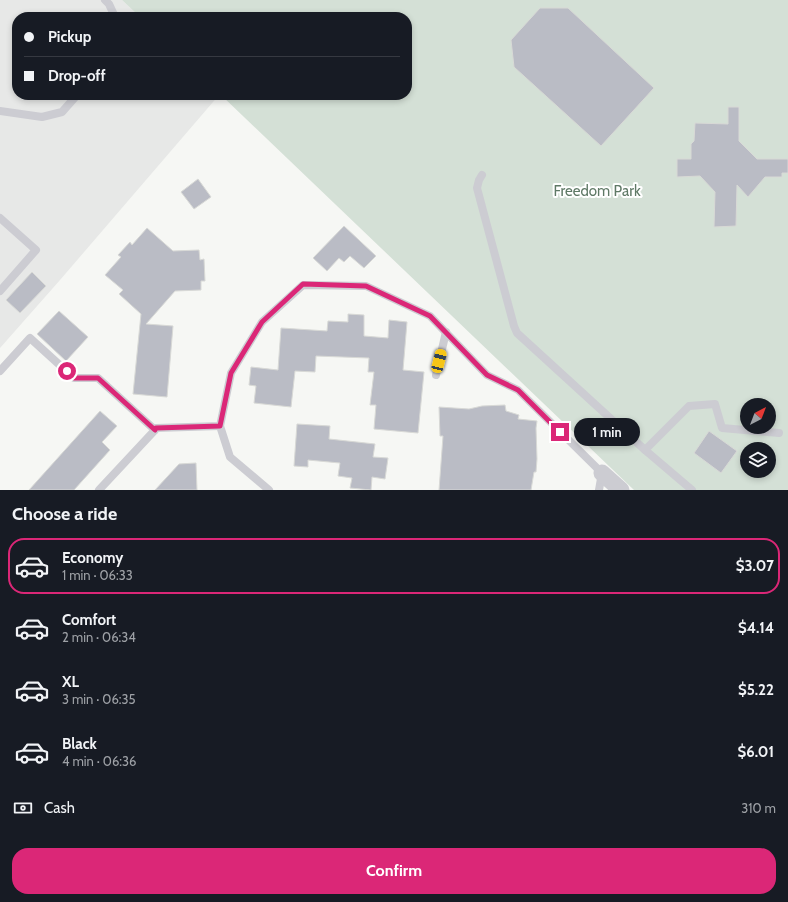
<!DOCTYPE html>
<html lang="en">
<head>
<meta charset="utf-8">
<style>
	:root { --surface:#171b24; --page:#20242c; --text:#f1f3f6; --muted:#9ea1a6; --line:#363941; --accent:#db2777 }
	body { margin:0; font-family:Cabin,sans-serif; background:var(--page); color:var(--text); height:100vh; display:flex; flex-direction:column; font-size:15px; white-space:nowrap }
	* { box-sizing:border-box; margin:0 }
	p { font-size:13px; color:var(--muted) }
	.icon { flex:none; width:22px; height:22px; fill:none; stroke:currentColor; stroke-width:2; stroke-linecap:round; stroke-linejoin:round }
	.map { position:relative; height:490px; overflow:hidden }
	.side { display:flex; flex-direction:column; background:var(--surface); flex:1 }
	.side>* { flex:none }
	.guide { position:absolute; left:12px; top:12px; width:400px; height:88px; border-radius:16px; box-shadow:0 2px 6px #0003; display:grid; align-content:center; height:88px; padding:0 12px; background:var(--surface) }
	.needle { width:26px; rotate:42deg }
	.controls { position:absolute; left:740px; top:398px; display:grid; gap:8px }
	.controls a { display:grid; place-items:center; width:36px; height:36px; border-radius:50%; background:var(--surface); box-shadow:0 2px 6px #0003; font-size:20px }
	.end { position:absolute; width:18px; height:18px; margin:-9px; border:5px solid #db2777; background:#fff; box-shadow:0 0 0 2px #fff }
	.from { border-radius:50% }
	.bubble { position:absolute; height:28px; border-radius:14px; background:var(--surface); box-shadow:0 2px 6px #0003; font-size:13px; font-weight:700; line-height:28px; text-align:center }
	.car { position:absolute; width:12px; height:24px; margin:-12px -6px; border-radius:5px; box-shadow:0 0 3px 1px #0007; background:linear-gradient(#f5c518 24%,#345 0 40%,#f5c518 0 76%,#345 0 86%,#f5c518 0) }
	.guide b { display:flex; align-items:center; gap:14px; height:38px; font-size:15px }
	.guide b+b { border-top:1px solid var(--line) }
	.guide i { width:10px; height:10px; background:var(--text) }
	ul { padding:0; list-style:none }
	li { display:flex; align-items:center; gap:12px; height:56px; margin:0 8px 6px; padding:0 4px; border:2px solid transparent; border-radius:16px }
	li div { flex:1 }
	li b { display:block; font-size:15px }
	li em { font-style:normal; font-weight:700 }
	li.active { border-color:var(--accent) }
	li>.icon { width:36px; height:36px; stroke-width:1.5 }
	h2 { padding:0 12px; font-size:18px; line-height:48px }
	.pay { display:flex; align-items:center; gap:10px; height:44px; padding:0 12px; font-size:15px }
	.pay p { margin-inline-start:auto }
	.cta { display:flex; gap:8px; margin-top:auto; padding:8px 12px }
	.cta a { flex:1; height:46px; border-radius:16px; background:var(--accent); color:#fff; font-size:16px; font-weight:700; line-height:46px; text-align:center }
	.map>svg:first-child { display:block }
	.built { fill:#e7e8e7 }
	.green { fill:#d4e0d6; fill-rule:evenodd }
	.building { fill:#babcc5; stroke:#d8d9d6 }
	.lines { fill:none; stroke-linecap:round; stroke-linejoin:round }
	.service { stroke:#ccccd2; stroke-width:8 }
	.minor { stroke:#ccccd2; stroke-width:17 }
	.route { stroke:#db2777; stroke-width:5 }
	.labels { text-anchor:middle; stroke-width:4; stroke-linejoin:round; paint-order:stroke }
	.park-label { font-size:15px; fill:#5f7966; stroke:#fff }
</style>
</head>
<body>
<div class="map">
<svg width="788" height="490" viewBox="0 0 788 490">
	<rect width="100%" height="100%" fill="#f6f7f4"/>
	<path class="built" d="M 0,0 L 122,0 L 140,17 L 17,17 L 17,95 L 219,95 L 60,280 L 0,348 Z"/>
	<path class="green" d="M 122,0 L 788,0 L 788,490 L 634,490 L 221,95 L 407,95 L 407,17 L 140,17 ZM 747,405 L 769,405 L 769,427 L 747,427 ZM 747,449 L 769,449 L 769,471 L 747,471 Z"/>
	<g class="building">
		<path d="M 540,8 L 568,8 L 654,88 L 601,146 L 514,67 L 511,40 Z"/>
		<path d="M 728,107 L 739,107 L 739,141 L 757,159 L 788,159 L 788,173 L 782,173 L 782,177 L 765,177 L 748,197 L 737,185 L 736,226 L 714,227 L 715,192 L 700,176 L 677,177 L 677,159 L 691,159 L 691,144 L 694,141 L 695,123 L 728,124 Z"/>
		<path d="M 198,179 L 211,197 L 194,209 L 181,192 Z"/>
		<path d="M 344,226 L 376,256 L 364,268 L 350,256 L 344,262 L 339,258 L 327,271 L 313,258 Z"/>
		<path d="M 147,228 L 173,251 L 199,250 L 200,260 L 204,259 L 205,281 L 201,281 L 201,290 L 175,291 L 146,324 L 173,326 L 167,397 L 133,394 L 141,314 L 119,294 L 123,290 L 105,275 L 121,257 L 118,255 L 130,242 L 132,245 Z"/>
		<path d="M 32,272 L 46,286 L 20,313 L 6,300 Z"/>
		<path d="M 59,311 L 88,337 L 66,361 L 37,334 Z"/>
		<path d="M 348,314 L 364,315 L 364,336 L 388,338 L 389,320 L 407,322 L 403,370 L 424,372 L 418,433 L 374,429 L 376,405 L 370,405 L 374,372 L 368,372 L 369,358 L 316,356 L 315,372 L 295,371 L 291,407 L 254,403 L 256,386 L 249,385 L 251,367 L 278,370 L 281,328 L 327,331 L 328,321 L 348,322 Z"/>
		<path d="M 505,405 L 506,411 L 519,415 L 518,419 L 537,421 L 536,428 L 537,459 L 536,472 L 534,472 L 531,490 L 439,490 L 443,436 L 440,436 L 439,407 L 469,409 L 482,406 Z"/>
		<path d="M 100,411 L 117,426 L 102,442 L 110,450 L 74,490 L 29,490 Z"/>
		<path d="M 297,424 L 330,426 L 329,439 L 375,444 L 373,457 L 388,458 L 385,479 L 372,477 L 371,490 L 350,488 L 352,478 L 338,476 L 340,463 L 308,460 L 308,467 L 294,466 Z"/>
		<path d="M 709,431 L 737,451 L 721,473 L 694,453 Z"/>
		<path d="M 196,463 L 197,490 L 155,490 L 179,464 Z"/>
	</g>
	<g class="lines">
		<g class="service">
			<path d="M 105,0 L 109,4 L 115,17"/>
			<path d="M 0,111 L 42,117 L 62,112 L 77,95"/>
			<path d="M 482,175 L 479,180 L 477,188 L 514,326 L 517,333 L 645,450"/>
			<path d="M 0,218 L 36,250 L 0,291"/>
			<path d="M 0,371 L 30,338 L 74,378 L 98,378 L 155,430 L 99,490"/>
			<path d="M 436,375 L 446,332"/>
			<path d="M 220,426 L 230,457 L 269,490"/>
			<path d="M 155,430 L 156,428 L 220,426 L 231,373 L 262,322 L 303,285 L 366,286 L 430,316 L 487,375 L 518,390 L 602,473 L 599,490"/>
			<path d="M 692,490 L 645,450 L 689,406 L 715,404 L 722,428 L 779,433"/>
		</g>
		<path class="minor" d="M 602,473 L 621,490"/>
	</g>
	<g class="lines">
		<path class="route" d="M 67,371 L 74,378 L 98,378 L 155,430 L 156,428 L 220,426 L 231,373 L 262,322 L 303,284 L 366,286 L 430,316 L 487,375 L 518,390 L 560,432"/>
	</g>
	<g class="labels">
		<g class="park-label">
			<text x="597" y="196">Freedom Park</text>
		</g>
	</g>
</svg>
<div class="controls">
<a><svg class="needle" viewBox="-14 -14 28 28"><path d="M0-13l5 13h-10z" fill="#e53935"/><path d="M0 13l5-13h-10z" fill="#9ea1a6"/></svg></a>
<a><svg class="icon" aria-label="layers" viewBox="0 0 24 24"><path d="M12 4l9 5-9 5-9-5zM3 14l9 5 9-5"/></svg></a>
</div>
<i class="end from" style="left:67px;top:371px"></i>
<i class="end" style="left:560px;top:432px"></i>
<div class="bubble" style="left:574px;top:418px;width:66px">1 min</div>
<i class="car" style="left:439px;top:361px;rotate:14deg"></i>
<div class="guide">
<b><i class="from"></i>Pickup</b>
<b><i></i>Drop-off</b>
</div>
</div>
<section class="side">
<h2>Choose a ride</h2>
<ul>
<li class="active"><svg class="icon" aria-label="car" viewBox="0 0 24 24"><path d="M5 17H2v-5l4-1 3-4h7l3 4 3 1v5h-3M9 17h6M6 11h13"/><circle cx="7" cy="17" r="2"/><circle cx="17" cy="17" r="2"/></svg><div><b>Economy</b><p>1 min · 06:33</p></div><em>$3.07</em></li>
<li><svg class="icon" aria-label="car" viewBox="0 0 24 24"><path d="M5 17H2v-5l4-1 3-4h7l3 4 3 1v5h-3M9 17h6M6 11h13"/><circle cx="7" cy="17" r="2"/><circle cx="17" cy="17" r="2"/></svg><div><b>Comfort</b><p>2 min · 06:34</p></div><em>$4.14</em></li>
<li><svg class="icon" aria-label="car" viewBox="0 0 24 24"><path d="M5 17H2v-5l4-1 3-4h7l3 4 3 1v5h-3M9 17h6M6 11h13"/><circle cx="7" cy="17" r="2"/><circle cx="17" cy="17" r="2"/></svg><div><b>XL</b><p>3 min · 06:35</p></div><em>$5.22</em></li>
<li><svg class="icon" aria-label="car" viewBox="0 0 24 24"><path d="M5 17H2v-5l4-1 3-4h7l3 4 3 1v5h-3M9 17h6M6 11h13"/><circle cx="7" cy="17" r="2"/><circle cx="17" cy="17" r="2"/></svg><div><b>Black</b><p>4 min · 06:36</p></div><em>$6.01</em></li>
</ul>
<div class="pay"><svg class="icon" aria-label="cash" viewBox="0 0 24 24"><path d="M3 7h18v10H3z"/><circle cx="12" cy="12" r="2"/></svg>Cash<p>310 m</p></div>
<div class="cta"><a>Confirm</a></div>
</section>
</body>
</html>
